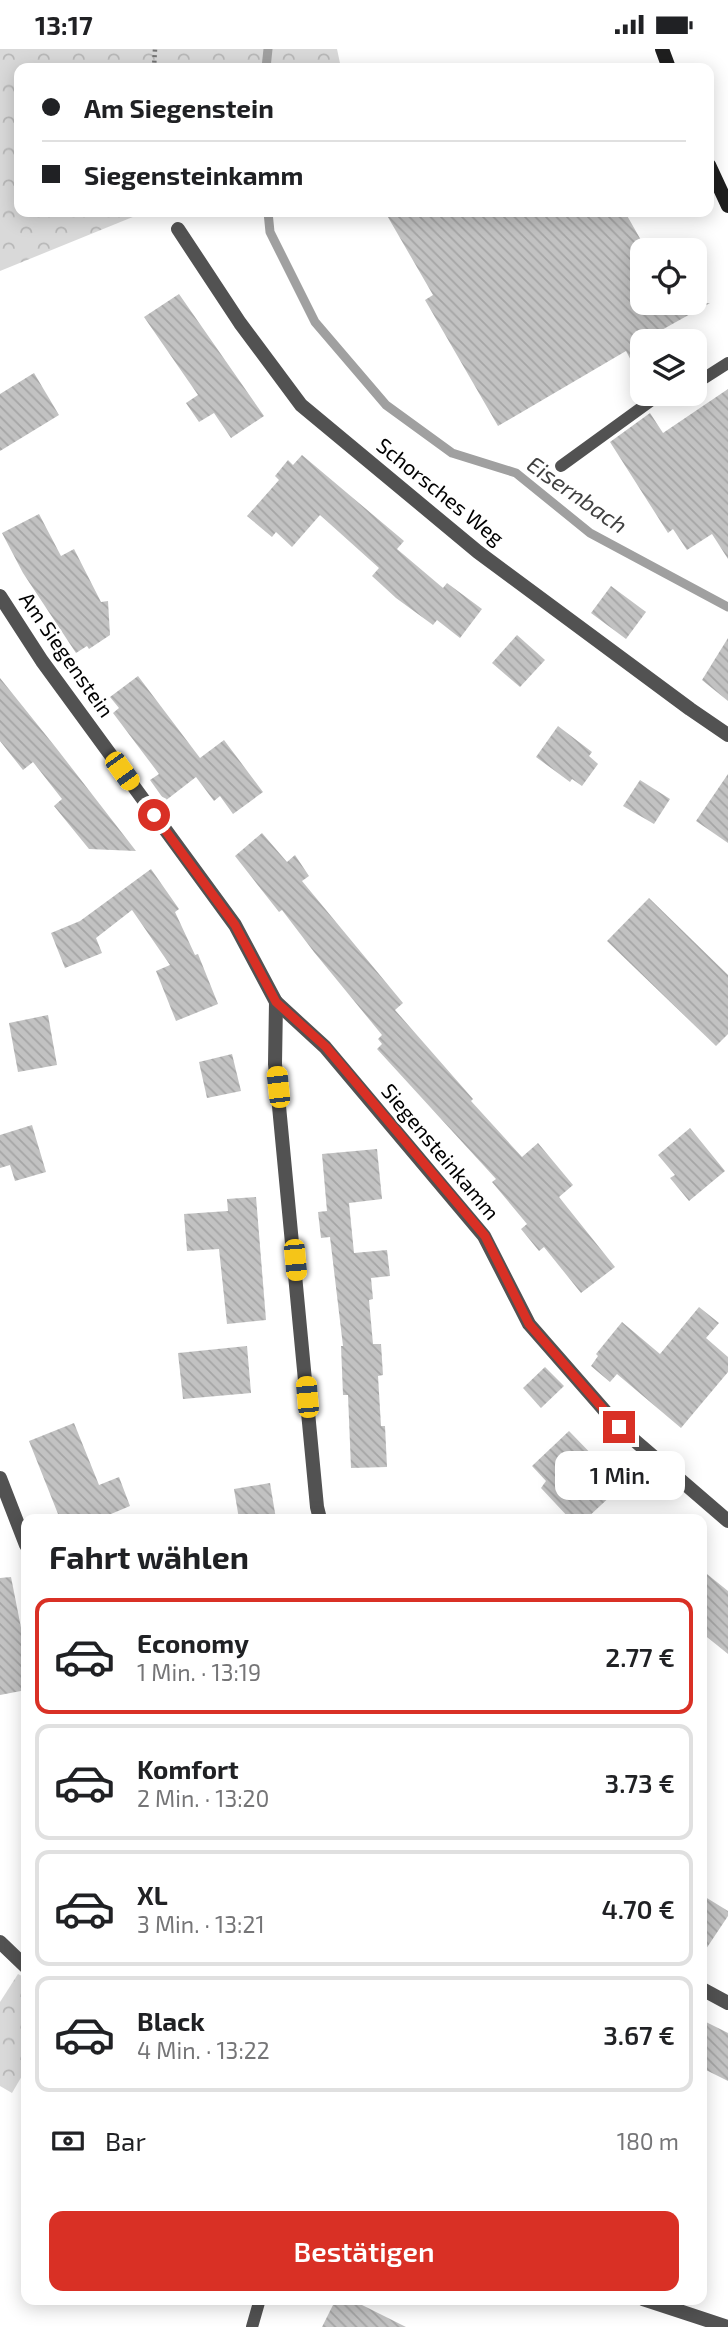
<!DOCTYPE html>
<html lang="de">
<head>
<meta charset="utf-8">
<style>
	:root { --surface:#fff; --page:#f2f2f2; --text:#202124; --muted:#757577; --line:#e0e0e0; --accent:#d93025 }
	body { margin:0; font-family:"Exo 2",sans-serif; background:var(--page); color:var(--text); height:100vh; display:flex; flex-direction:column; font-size:26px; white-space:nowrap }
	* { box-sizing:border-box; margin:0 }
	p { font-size:23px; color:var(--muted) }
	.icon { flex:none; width:38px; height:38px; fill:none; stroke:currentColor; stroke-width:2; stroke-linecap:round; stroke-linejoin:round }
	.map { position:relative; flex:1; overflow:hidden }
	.details { position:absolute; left:21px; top:1465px; width:686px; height:791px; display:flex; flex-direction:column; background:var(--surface); border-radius:14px; box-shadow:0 4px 18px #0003 }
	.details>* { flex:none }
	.banner { position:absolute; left:14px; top:14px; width:700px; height:154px; border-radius:14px; box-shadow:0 4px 18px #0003; display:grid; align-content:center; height:154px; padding:0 28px; background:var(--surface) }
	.tools { position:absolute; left:630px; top:189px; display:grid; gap:14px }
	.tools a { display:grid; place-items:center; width:77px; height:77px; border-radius:14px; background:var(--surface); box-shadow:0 4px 18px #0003; font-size:35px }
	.end { position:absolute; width:32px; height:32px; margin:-16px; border:9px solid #d93025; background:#fff; box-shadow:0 0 0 4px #fff }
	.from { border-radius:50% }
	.bubble { position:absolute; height:49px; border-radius:14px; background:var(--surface); box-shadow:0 4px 18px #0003; font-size:23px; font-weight:600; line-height:49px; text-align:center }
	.car { position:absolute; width:21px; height:42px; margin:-21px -10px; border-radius:9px; box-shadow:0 0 5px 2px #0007; background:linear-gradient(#f5c518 24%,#345 0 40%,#f5c518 0 76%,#345 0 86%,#f5c518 0) }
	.banner b { display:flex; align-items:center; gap:24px; height:66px; font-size:26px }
	.banner b+b { border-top:2px solid var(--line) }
	.banner i { width:18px; height:18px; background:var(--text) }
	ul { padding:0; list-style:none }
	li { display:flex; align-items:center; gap:21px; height:116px; margin:0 14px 10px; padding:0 14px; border:4px solid var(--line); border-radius:14px }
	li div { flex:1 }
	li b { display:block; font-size:26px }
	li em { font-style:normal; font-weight:600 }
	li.active { border-color:var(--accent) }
	li>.icon { width:63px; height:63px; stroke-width:1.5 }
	h2 { padding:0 28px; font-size:32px; line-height:84px }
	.pay { display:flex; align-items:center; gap:18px; height:77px; padding:0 28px; font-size:26px }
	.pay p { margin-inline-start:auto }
	.cta { display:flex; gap:14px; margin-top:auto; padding:14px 28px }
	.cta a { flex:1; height:80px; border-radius:14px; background:var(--accent); color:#fff; font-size:28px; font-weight:600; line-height:80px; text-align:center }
	.status { display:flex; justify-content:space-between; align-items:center; height:49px; padding:0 35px; background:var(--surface); direction:ltr }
	.status svg { height:19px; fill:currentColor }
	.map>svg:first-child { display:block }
	.forest { fill:url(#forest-crowns) }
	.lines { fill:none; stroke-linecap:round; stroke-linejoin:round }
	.stream { stroke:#a0a0a0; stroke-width:9 }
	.building { fill:url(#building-back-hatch) }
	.path { stroke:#747474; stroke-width:4.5; stroke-dasharray:2 3.5; stroke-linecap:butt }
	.lane { stroke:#525252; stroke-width:12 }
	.street { stroke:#525252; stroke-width:14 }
	.secondary { stroke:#1f1f1f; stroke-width:14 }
	.route { stroke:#d93025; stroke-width:9 }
	.labels { text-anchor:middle; stroke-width:5; stroke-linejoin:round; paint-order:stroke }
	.street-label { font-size:21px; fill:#000; stroke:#fff }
	.water-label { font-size:23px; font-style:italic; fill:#414141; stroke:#fff }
</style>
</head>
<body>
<div class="status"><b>13:17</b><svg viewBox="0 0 49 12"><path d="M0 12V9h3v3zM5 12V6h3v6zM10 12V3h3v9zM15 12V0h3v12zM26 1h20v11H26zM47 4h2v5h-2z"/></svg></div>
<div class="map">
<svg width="728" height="2278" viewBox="0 0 728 2278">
	<defs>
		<pattern id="forest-crowns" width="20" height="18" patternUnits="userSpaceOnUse" patternTransform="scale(1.75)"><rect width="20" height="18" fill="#d9d9d9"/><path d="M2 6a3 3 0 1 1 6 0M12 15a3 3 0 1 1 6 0" fill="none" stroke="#b8b8b8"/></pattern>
		<pattern id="building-back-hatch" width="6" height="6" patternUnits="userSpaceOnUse" patternTransform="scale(1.75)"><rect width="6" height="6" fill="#c2c2c2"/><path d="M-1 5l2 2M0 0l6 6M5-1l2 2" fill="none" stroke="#a5a5a5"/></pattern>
	</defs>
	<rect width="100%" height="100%" fill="#fff"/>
	<g class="forest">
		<path d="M 0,0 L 337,0 L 341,19 L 19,19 L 19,163 L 145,163 L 0,222 Z"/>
		<path d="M 18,1925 L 26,1929 L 26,2020 L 12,2044 L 0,2037 L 0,1953 Z"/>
	</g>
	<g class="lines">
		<g class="stream">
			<path d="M 266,19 L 268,0"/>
			<path d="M 268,163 L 270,183 L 315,273 L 386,356 L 452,404 L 516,424 L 590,484 L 728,558"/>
		</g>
	</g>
	<g class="building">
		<path d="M 385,163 L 625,163 L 642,193 L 642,254 L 710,254 L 642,292 L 642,332 L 626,302 L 498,377 L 425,251 L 433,246 Z"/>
		<path d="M 179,245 L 264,367 L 231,389 L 214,364 L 199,373 L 186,354 L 198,346 L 144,268 Z"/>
		<path d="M 34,324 L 59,366 L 0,402 L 0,345 Z"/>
		<path d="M 728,340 L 728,510 L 712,485 L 687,501 L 673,480 L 668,484 L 610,393 L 650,364 L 663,384 Z"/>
		<path d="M 302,406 L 404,492 L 397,500 L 443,539 L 447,534 L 482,560 L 460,589 L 437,571 L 433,576 L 396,549 L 372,527 L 379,519 L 320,466 L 292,498 L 276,483 L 272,488 L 247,467 L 279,431 L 275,427 L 288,411 L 293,416 Z"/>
		<path d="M 39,465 L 61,507 L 74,500 L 101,553 L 108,552 L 110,586 L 89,600 L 87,597 L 76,604 L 23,524 L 2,484 Z"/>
		<path d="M 611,537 L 646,563 L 626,590 L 591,564 Z"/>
		<path d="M 517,586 L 545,611 L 520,638 L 492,614 Z"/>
		<path d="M 728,589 L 728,652 L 702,631 Z"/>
		<path d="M 138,627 L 200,709 L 224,691 L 263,743 L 233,765 L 220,747 L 214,752 L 196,728 L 165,752 L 150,731 L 159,725 L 113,664 L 119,659 L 110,648 Z"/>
		<path d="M 0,629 L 57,700 L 136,802 L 89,800 L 54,757 L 62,750 L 33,713 L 23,721 L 0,692 Z"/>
		<path d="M 558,677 L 592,703 L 589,707 L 598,715 L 582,737 L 572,730 L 570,733 L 536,708 Z"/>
		<path d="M 728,725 L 728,794 L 696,772 Z"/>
		<path d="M 640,731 L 670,750 L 654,775 L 623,757 Z"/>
		<path d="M 262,784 L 287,813 L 295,806 L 309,827 L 302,832 L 403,954 L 395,961 L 473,1050 L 471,1052 L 522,1108 L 538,1094 L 573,1136 L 559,1148 L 615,1218 L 581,1244 L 544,1198 L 539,1202 L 521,1180 L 527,1175 L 492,1133 L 496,1130 L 377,1000 L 382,995 L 378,990 L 382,986 L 314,903 L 282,861 L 279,863 L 235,807 Z"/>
		<path d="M 151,820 L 179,860 L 175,863 L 195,906 L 198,905 L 218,955 L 176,972 L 156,922 L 170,916 L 132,861 L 96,889 L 102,904 L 65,919 L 51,884 L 80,872 Z"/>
		<path d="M 649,849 L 728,926 L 728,985 L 716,997 L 607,892 Z"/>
		<path d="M 48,966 L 57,1016 L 18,1023 L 9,974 Z"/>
		<path d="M 232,1005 L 241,1042 L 207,1049 L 199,1013 Z"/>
		<path d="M 32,1076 L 46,1123 L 15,1132 L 10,1116 L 0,1119 L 0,1086 Z"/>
		<path d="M 690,1079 L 725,1122 L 689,1152 L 670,1129 L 675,1126 L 658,1106 Z"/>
		<path d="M 377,1100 L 382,1150 L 349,1154 L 354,1204 L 387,1201 L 390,1227 L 371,1229 L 373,1250 L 369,1251 L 373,1295 L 381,1295 L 383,1326 L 378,1327 L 381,1377 L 385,1377 L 387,1418 L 351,1419 L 348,1346 L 343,1346 L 341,1297 L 343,1297 L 330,1188 L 321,1189 L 318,1163 L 327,1162 L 322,1105 Z"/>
		<path d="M 256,1148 L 266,1271 L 227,1275 L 219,1200 L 187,1202 L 184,1165 L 228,1162 L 227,1150 Z"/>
		<path d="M 699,1258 L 719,1274 L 706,1289 L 728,1308 L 728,1323 L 681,1379 L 617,1325 L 610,1333 L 591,1317 L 598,1307 L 596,1305 L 622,1273 L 660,1305 Z"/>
		<path d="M 247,1297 L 251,1344 L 183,1350 L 178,1304 Z"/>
		<path d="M 545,1318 L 564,1337 L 541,1359 L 523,1339 Z"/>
		<path d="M 74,1374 L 99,1436 L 119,1428 L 130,1457 L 99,1470 L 60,1470 L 29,1392 Z"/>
		<path d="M 569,1382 L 601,1415 L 608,1408 L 629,1430 L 586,1470 L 570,1470 L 541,1439 L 546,1432 L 532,1417 Z"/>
		<path d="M 270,1434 L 276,1470 L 239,1470 L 234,1440 Z"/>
		<path d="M 702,1521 L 728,1542 L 728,1605 L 702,1584 Z"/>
		<path d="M 11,1528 L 26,1604 L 26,1641 L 0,1646 L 0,1529 Z"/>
		<path d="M 702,1846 L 728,1862 L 728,1867 L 702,1906 Z"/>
		<path d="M 702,1971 L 728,1984 L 728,2032 L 702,2019 Z"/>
		<path d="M 336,2250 L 350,2250 L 406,2278 L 322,2278 Z"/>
	</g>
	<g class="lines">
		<path class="path" d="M 154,19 L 155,0"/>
		<g class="lane">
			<path d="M 695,335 L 728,314"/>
			<path d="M 561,417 L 652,351 L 671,350 L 679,345"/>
			<path d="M 252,2278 L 260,2250"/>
		</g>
		<g class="street">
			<path d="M 178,180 L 240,274 L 301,356 L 478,503 L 690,660 L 728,686"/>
			<path d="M 0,547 L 42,612 L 235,876 L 276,953 L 275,1015 L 317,1458 L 320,1470"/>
			<path d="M 276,953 L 325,998 L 484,1187 L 529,1275 L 619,1378 L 728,1472"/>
			<path d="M 0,1429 L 26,1496"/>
			<path d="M 0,1893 L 26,1918"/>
			<path d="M 702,1940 L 728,1954"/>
			<path d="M 643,2250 L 728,2278"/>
		</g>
		<g class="secondary">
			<path d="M 662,0 L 669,19"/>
			<path d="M 709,116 L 728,157"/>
		</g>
	</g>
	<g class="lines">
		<path class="route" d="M 154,766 L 235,876 L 276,953 L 326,998 L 485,1187 L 529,1275 L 619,1378"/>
	</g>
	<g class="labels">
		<g class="street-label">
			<text transform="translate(440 443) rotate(39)" y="7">Schorsches Weg</text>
			<text transform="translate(66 606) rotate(55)" y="7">Am Siegenstein</text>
			<text transform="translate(440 1103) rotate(50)" y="7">Siegensteinkamm</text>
		</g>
		<g class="water-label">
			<text transform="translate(577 446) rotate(35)" y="8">Eisernbach</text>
		</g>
	</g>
</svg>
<div class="tools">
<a><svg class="icon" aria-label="locate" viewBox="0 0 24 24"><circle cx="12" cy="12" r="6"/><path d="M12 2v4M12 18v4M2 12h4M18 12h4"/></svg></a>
<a><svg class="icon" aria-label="layers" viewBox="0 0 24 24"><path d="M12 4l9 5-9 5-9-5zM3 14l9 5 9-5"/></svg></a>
</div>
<i class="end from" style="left:154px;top:766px"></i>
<i class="end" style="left:619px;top:1378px"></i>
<div class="bubble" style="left:555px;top:1402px;width:130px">1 Min.</div>
<i class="car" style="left:122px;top:722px;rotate:144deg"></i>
<i class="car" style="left:278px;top:1038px;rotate:354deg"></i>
<i class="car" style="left:295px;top:1211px;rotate:175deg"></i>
<i class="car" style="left:307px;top:1348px;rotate:355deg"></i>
<div class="banner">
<b><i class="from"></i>Am Siegenstein</b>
<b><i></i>Siegensteinkamm</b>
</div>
<section class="details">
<h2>Fahrt wählen</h2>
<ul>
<li class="active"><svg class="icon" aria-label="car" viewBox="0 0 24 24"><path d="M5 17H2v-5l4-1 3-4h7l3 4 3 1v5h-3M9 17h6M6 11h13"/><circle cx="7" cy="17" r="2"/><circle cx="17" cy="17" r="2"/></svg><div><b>Economy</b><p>1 Min. · 13:19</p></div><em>2.77 €</em></li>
<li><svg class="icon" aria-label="car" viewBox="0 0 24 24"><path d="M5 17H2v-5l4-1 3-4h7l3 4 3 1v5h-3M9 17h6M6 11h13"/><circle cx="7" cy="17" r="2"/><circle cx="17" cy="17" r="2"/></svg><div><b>Komfort</b><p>2 Min. · 13:20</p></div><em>3.73 €</em></li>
<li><svg class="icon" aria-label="car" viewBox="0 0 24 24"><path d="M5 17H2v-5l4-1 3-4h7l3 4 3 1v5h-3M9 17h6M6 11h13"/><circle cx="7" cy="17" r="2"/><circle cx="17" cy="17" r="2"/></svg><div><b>XL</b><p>3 Min. · 13:21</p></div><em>4.70 €</em></li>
<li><svg class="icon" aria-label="car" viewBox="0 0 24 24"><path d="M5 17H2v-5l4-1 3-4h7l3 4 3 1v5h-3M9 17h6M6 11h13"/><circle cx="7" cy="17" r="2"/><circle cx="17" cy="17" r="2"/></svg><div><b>Black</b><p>4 Min. · 13:22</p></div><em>3.67 €</em></li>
</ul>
<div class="pay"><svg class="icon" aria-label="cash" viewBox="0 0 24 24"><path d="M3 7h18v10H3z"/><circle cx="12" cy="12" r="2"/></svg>Bar<p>180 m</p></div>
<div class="cta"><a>Bestätigen</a></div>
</section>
</div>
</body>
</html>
